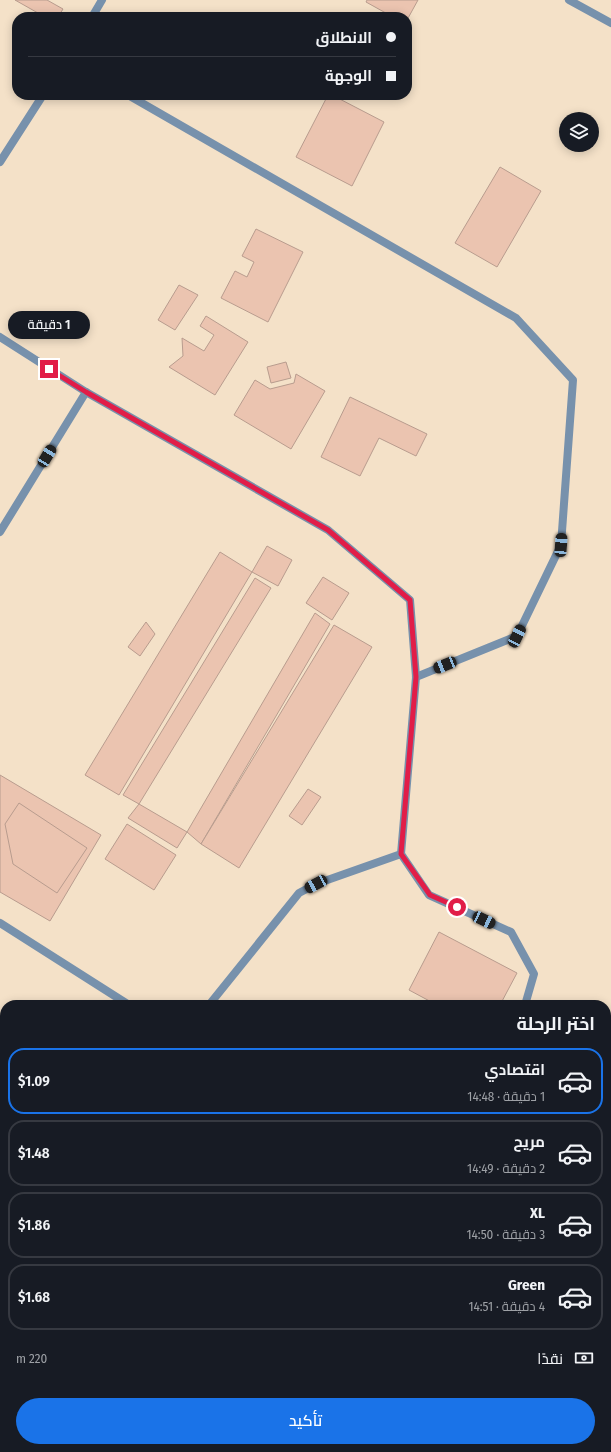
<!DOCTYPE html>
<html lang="ar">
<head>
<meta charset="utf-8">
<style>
	:root { --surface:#171b24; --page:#242831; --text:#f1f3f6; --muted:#9ea1a6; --line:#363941; --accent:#1a73e8 }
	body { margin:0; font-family:"Fira Sans Condensed",Cairo,sans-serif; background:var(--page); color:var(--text); direction:rtl; height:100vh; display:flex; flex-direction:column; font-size:15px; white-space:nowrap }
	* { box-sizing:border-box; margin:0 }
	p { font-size:13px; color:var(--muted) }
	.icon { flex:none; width:22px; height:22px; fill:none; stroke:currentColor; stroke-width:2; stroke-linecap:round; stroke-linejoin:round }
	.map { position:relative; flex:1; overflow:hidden; direction:ltr }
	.sheet { position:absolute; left:0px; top:1000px; width:611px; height:452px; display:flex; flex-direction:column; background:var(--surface); border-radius:16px 16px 0 0; box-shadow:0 2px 10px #0003; direction:rtl }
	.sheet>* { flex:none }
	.hud { position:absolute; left:12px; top:12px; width:400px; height:88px; border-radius:16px; box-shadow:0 2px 10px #0003; direction:rtl; display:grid; align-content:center; height:88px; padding:0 16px; background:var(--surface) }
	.tools { position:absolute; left:559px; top:112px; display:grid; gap:8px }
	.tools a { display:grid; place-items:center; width:40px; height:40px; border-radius:50%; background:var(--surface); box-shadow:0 2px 10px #0003; font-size:20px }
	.end { position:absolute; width:18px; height:18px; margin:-9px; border:5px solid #e11d48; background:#fff; box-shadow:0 0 0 2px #fff }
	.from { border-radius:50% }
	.bubble { position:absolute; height:28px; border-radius:14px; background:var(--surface); box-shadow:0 2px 10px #0003; font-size:13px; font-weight:600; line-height:28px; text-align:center; direction:rtl }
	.car { position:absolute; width:12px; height:24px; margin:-12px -6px; border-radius:5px; box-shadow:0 0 3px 1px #0007; background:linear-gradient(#222 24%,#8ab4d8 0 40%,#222 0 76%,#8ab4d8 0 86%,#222 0) }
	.hud b { display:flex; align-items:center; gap:14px; height:38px; font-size:15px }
	.hud b+b { border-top:1px solid var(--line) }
	.hud i { width:10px; height:10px; background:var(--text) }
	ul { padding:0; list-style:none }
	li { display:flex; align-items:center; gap:12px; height:66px; margin:0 8px 6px; padding:0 8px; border:2px solid var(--line); border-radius:16px }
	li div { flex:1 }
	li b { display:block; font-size:15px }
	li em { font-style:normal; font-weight:600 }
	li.current { border-color:var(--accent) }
	li>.icon { width:36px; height:36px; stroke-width:1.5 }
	h2 { padding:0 16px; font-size:18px; line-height:48px }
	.pay { display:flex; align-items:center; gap:10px; height:44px; padding:0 16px; font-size:15px }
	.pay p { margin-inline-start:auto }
	.button { display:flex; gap:8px; margin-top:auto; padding:8px 16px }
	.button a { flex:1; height:46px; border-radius:24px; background:var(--accent); color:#fff; font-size:16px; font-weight:600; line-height:46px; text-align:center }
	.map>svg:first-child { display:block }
	.building { fill:#ebc4b0; stroke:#b89c8e }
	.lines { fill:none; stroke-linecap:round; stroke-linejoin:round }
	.street { stroke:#7791ac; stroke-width:8 }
	.route { stroke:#e11d48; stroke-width:5 }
</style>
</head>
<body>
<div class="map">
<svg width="611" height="1452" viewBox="0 0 611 1452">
	<rect width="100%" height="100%" fill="#f4e1c8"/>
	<g class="building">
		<path d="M 15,0 L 47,0 L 63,9 L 58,17 L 45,17 Z"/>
		<path d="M 367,0 L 418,0 L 407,20 L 407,17 L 393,17 L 366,2 Z"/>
		<path d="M 328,95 L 332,95 L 384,122 L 352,186 L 296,157 Z"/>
		<path d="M 500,167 L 541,191 L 497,267 L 455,243 Z"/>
		<path d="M 256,229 L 303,252 L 268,322 L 221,298 L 235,271 L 247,277 L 254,262 L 242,256 Z"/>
		<path d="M 179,285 L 198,295 L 175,330 L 158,320 Z"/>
		<path d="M 206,316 L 248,342 L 215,395 L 169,367 L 183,356 L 182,338 L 204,351 L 214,335 L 200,326 Z"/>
		<path d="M 286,362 L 291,378 L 271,383 L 267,367 Z"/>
		<path d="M 296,374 L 325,391 L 291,449 L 234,415 L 255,380 L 270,389 L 294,383 Z"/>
		<path d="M 350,397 L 427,434 L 416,456 L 379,438 L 360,476 L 321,457 Z"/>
		<path d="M 267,546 L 292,560 L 278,586 L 252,572 Z"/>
		<path d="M 220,552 L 252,572 L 119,795 L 85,775 Z"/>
		<path d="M 323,577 L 349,593 L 332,620 L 306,603 Z"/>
		<path d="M 255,578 L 271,588 L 139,804 L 123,795 Z"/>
		<path d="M 315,613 L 330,624 L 201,844 L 187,832 Z"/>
		<path d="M 146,622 L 155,634 L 140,656 L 128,647 Z"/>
		<path d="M 334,625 L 372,647 L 239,868 L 201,844 Z"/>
		<path d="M 0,775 L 101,835 L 50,921 L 0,892 Z"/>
		<path d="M 308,789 L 321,797 L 302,825 L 289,816 Z"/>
		<path d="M 19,803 L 87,848 L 57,893 L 13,864 L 5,824 Z"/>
		<path d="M 139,804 L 187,832 L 177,848 L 128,818 Z"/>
		<path d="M 127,824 L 176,855 L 154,890 L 105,859 Z"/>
		<path d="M 439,932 L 517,973 L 500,1005 L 437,1005 L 409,990 Z"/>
	</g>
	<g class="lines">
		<g class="street">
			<path d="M 569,0 L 611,23"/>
			<path d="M 92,17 L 102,0"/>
			<path d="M 128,95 L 516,318 L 573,380 L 561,545 L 517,636 L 416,677"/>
			<path d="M 0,162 L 43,95"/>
			<path d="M 0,337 L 86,392 L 328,530 L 410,600 L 416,677 L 401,854 L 429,895 L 511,932 L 534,974 L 525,1005"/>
			<path d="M 0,532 L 86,392"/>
			<path d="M 0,923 L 129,1005"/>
			<path d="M 209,1005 L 299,893 L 316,884 L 401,854"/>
			<path d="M 606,1225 L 611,1228"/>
			<path d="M 0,1226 L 5,1228"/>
		</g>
	</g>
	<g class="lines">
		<path class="route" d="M 49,369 L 86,392 L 328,530 L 410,600 L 416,677 L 401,854 L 430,895 L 457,907"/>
	</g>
</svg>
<div class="tools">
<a><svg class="icon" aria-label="layers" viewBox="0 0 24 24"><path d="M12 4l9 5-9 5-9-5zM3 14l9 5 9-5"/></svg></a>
</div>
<i class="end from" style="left:457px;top:907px"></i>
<i class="end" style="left:49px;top:369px"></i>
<div class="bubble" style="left:8px;top:311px;width:82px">1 دقيقة</div>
<i class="car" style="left:47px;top:456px;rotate:31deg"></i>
<i class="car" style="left:561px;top:545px;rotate:4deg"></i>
<i class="car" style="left:517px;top:636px;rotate:26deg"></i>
<i class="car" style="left:445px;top:665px;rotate:248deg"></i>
<i class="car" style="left:316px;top:884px;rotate:242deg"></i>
<i class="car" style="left:484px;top:920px;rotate:115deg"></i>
<div class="hud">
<b><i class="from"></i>الانطلاق</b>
<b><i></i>الوجهة</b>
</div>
<section class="sheet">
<h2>اختر الرحلة</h2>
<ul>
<li class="current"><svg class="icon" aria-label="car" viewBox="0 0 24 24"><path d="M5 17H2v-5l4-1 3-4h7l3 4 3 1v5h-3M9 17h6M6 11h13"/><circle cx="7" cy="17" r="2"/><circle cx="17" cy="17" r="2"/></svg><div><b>اقتصادي</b><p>1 دقيقة · 14:48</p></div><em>$1.09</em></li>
<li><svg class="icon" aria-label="car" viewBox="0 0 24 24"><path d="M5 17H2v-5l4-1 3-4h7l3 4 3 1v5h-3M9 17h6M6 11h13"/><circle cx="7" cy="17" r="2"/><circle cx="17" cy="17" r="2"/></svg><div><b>مريح</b><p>2 دقيقة · 14:49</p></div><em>$1.48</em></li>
<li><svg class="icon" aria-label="car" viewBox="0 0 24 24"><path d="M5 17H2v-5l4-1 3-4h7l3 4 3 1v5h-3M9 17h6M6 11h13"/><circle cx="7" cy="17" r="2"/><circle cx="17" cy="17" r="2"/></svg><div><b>XL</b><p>3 دقيقة · 14:50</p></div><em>$1.86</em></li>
<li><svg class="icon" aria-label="car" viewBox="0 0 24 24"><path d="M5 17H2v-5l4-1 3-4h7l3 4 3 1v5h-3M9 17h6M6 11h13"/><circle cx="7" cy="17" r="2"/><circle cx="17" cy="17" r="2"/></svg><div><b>Green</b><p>4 دقيقة · 14:51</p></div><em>$1.68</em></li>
</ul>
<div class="pay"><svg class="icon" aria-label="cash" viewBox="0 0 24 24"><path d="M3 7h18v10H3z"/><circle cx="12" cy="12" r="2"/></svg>نقدًا<p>220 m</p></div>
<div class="button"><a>تأكيد</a></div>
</section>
</div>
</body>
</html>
